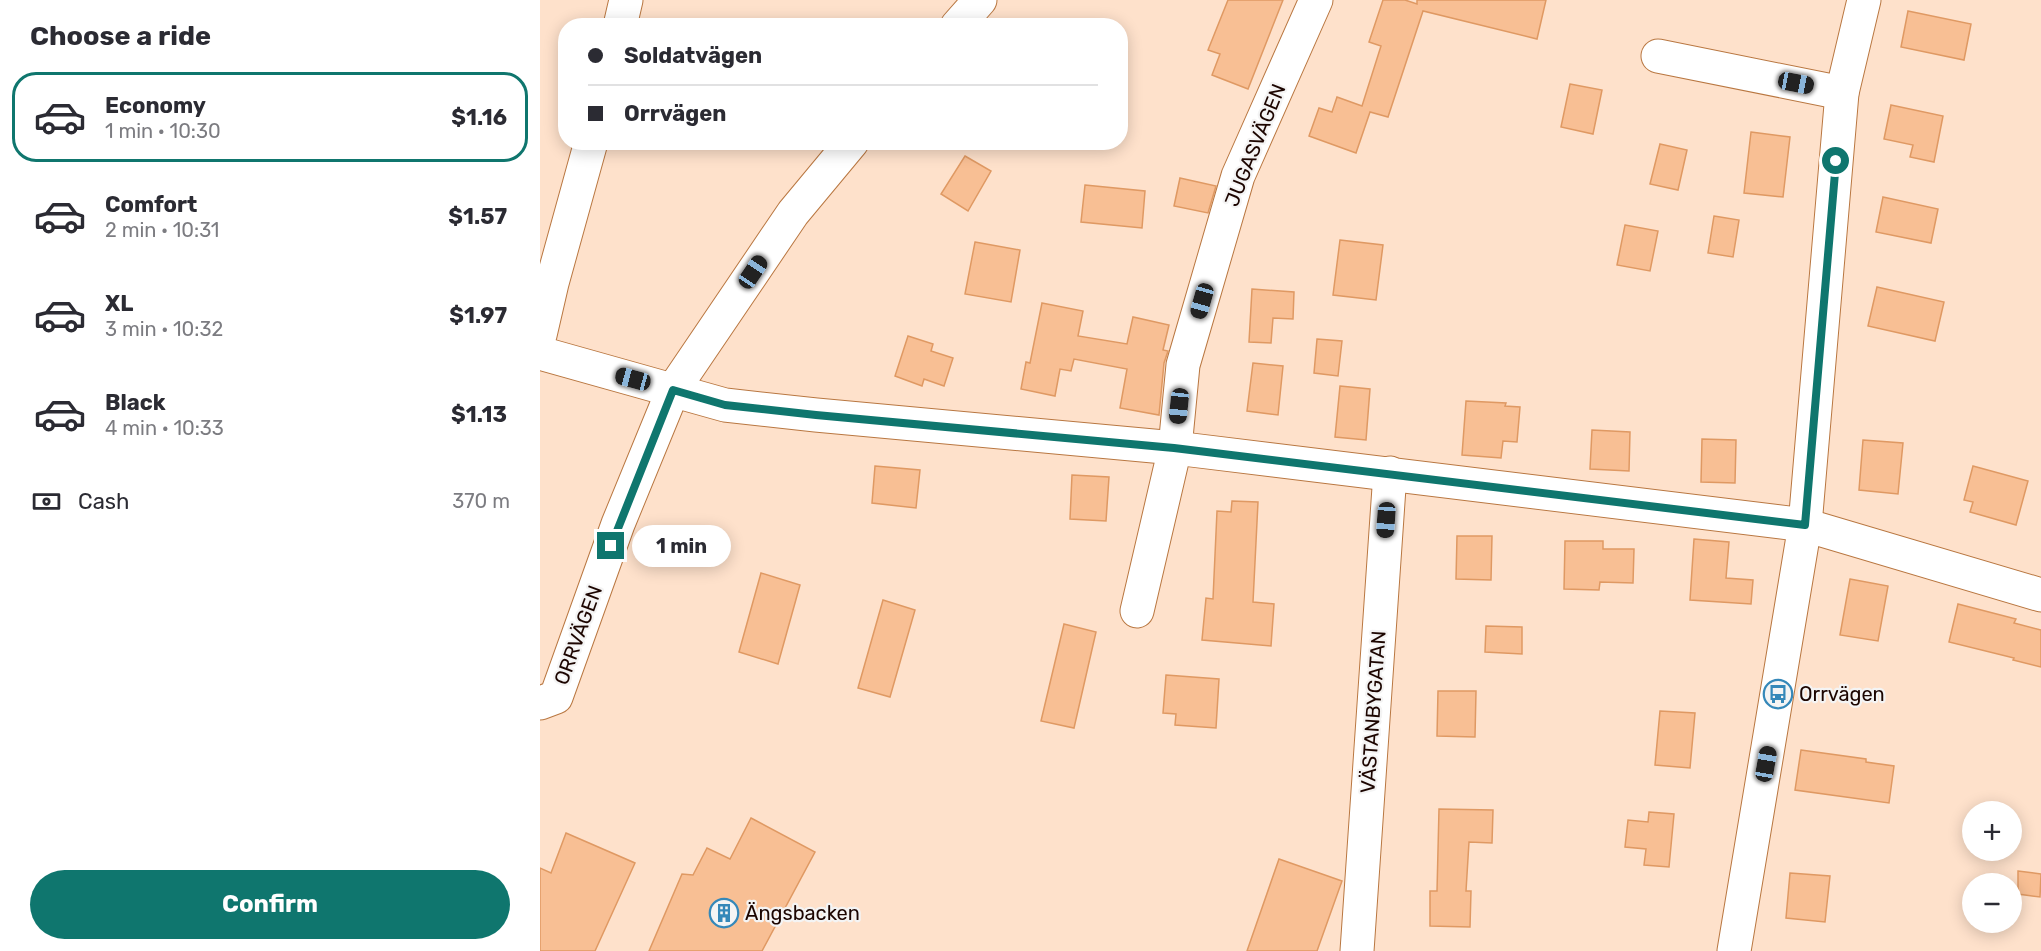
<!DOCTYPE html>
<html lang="en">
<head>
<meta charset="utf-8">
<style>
	:root { --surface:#fff; --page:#f2f2f3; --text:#2b2b33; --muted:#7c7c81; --line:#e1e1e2; --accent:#0f766e }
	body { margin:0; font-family:Rubik,sans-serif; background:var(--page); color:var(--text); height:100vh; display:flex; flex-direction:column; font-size:22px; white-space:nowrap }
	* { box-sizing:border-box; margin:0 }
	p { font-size:20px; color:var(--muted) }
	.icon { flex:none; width:33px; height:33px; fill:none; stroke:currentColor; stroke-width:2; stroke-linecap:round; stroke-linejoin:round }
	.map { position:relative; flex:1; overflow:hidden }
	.side { display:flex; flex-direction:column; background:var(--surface); width:540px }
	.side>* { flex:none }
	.banner { position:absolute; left:18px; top:18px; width:570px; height:132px; border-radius:24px; box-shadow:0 3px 15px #0003; display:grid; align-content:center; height:132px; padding:0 30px; background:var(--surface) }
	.controls { position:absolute; left:1422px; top:801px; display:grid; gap:12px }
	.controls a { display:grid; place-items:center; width:60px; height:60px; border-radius:50%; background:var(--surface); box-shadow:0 3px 15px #0003; font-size:30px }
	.end { position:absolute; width:27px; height:27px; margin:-14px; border:8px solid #0f766e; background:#fff; box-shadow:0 0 0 3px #fff }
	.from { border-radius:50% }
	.bubble { position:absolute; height:42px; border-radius:21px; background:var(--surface); box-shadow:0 3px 15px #0003; font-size:20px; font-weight:700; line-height:42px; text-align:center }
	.car { position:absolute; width:18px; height:36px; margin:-18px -9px; border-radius:8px; box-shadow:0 0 4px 2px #0007; background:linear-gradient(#222 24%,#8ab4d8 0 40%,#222 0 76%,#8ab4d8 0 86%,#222 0) }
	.banner b { display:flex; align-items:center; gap:21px; height:57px; font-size:22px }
	.banner b+b { border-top:2px solid var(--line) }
	.banner i { width:15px; height:15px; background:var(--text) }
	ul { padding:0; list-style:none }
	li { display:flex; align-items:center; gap:18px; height:90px; margin:0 12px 9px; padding:0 18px; border:3px solid transparent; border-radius:24px }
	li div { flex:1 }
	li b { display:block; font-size:22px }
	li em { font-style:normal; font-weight:700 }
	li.active { border-color:var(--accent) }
	li>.icon { width:54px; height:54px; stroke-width:1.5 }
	h2 { padding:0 30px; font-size:27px; line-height:72px }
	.pay { display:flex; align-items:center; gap:15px; height:66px; padding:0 30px; font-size:22px }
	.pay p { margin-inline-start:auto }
	.cta { display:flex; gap:12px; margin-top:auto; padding:12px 30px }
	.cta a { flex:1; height:69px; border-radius:36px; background:var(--accent); color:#fff; font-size:24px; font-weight:700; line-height:69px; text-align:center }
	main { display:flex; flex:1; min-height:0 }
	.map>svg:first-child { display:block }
	.building { fill:#f8bf94; stroke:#df9963; stroke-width:1.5 }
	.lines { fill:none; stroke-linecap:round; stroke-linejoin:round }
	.minor-casing { stroke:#b97741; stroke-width:35 }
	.major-casing { stroke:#b97741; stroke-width:35 }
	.minor { stroke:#fff; stroke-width:33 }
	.major { stroke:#fff; stroke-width:33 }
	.route { stroke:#0f766e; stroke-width:8 }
	.labels { text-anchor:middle; stroke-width:4.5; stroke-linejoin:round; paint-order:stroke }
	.street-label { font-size:20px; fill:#1c0500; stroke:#f4f4f4 }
	.poi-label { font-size:20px; fill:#1c0500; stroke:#f4f4f4; text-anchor:start }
</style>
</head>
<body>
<main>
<section class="side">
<h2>Choose a ride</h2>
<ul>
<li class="active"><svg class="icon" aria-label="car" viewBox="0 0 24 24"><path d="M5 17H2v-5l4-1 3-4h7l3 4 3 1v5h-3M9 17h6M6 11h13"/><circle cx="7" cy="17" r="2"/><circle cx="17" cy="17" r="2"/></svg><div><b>Economy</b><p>1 min · 10:30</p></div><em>$1.16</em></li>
<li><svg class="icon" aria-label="car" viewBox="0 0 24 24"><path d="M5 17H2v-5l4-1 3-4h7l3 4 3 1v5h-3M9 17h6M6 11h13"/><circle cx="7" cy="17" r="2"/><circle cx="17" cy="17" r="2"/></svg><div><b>Comfort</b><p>2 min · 10:31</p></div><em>$1.57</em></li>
<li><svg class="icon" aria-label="car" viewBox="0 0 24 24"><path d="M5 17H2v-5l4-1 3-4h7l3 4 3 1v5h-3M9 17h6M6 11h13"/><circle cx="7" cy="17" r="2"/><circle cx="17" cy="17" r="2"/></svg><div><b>XL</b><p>3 min · 10:32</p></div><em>$1.97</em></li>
<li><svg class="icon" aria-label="car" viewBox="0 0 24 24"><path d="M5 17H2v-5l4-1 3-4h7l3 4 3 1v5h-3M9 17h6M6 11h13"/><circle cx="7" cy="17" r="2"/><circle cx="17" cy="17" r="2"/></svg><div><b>Black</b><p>4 min · 10:33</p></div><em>$1.13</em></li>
</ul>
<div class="pay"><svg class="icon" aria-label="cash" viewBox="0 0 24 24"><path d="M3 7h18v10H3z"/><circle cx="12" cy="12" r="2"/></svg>Cash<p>370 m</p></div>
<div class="cta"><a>Confirm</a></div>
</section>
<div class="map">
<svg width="1501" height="951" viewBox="0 0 1501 951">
	<rect width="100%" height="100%" fill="#fee1cb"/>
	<g class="building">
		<path d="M 688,0 L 743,0 L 708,89 L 672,75 L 680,54 L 668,50 Z"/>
		<path d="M 843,0 L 865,0 L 877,4 L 877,0 L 1006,0 L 997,39 L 883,11 L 848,117 L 830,112 L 816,153 L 769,136 L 779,108 L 792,112 L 797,97 L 822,106 L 841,46 L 829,42 Z"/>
		<path d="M 1368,11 L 1431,24 L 1424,60 L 1361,47 Z"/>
		<path d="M 1030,84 L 1062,90 L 1053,134 L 1021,127 Z"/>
		<path d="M 1351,105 L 1403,116 L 1394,162 L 1370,157 L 1373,145 L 1344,139 Z"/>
		<path d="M 1211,132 L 1250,137 L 1243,197 L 1204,193 Z"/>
		<path d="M 1120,144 L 1147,150 L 1138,190 L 1110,184 Z"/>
		<path d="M 425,156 L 451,171 L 428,211 L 401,194 Z"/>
		<path d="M 640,178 L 676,186 L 668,213 L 634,206 Z"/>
		<path d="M 545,185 L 605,191 L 602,228 L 541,222 Z"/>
		<path d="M 1343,197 L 1398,209 L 1391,243 L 1336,232 Z"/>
		<path d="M 1174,216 L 1199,220 L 1193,257 L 1168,253 Z"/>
		<path d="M 1085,225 L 1118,231 L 1110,271 L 1077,265 Z"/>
		<path d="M 800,240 L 843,245 L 836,300 L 793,295 Z"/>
		<path d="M 435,242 L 480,250 L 471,302 L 425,294 Z"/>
		<path d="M 1337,287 L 1404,302 L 1395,341 L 1328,326 Z"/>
		<path d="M 712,289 L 754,292 L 753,319 L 733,318 L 731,343 L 709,342 Z"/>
		<path d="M 502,303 L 543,311 L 538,336 L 587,344 L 593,317 L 629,325 L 623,350 L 628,351 L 624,363 L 619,415 L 580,408 L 587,369 L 534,359 L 531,371 L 520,369 L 515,396 L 481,389 L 486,362 L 490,363 Z"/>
		<path d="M 368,336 L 393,344 L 391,351 L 413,358 L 404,386 L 384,379 L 382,386 L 355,376 Z"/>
		<path d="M 777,339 L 802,341 L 798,376 L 774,373 Z"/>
		<path d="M 713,363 L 743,366 L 738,415 L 707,411 Z"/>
		<path d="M 800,386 L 830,389 L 826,440 L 795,437 Z"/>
		<path d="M 926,401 L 966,403 L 965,406 L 980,407 L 977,442 L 963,441 L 961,458 L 922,455 Z"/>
		<path d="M 1052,430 L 1090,432 L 1089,471 L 1050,469 Z"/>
		<path d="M 1162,439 L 1196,440 L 1195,483 L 1161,482 Z"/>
		<path d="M 1323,440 L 1363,443 L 1358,494 L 1319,490 Z"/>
		<path d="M 335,466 L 380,470 L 376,508 L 332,503 Z"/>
		<path d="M 1433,466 L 1488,481 L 1476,525 L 1430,512 L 1433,502 L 1424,500 Z"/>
		<path d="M 532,475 L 569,477 L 566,521 L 530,519 Z"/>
		<path d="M 692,501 L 718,502 L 713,602 L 734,604 L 731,646 L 662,640 L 666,598 L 673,599 L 677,511 L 691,512 Z"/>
		<path d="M 917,536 L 952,536 L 951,580 L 916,579 Z"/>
		<path d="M 1154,539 L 1189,542 L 1186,578 L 1213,580 L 1211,604 L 1150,600 Z"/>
		<path d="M 1025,541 L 1063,541 L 1063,549 L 1094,549 L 1093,583 L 1060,582 L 1059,590 L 1024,589 Z"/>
		<path d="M 221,573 L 260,585 L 238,664 L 199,652 Z"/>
		<path d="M 1310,579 L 1348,586 L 1338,641 L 1300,635 Z"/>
		<path d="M 343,600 L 375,610 L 350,697 L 318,688 Z"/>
		<path d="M 1418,604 L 1476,619 L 1474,623 L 1501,630 L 1501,667 L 1473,660 L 1474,658 L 1409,642 Z"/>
		<path d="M 524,624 L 556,632 L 534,728 L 501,721 Z"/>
		<path d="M 946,626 L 982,627 L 982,654 L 945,652 Z"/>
		<path d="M 626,675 L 679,679 L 676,728 L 635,725 L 636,714 L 623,713 Z"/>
		<path d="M 898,691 L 936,691 L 935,737 L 897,736 Z"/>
		<path d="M 1120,711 L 1155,713 L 1150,768 L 1115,765 Z"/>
		<path d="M 1261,750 L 1326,759 L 1326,762 L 1354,766 L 1349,803 L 1255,790 Z"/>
		<path d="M 899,809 L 953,810 L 952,843 L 929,842 L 926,891 L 931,891 L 930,927 L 890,926 L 890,891 L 897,891 Z"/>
		<path d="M 1109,812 L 1134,814 L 1129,867 L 1104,865 L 1106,849 L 1085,847 L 1088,820 L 1108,822 Z"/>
		<path d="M 211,818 L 275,852 L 222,951 L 109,951 L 142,874 L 153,875 L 167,848 L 190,859 Z"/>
		<path d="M 26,833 L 95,863 L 55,951 L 0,951 L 0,868 L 11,873 Z"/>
		<path d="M 739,859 L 802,881 L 777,951 L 707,951 Z"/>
		<path d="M 1478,871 L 1501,874 L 1500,897 L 1478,894 Z"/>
		<path d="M 1250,873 L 1290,876 L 1285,922 L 1246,918 Z"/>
	</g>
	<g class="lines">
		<g class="minor-casing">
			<g id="minor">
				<path d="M 417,26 L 440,0"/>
				<path d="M 1118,56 L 1302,93"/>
				<path d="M 0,353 L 185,405 L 276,415 L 635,448 L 1265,525 L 1501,595"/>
				<path d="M 597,611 L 635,448 L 643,365 L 698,176 L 776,0"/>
				<path d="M 0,703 L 16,697 L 78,524 L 133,390 L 253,213 L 312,142"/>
				<path d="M 817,951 L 850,473"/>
				<path d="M 1194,951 L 1265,525 L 1302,93 L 1324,0"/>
			</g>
		</g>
		<g class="major-casing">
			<g id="major">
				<path d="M 80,26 L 86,0"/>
				<path d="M 0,335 L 12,283 L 51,142"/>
			</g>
		</g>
		<use href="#minor" class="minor"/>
		<use href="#major" class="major"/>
	</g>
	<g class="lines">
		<path class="route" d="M 71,546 L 133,390 L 185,405 L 276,415 L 634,448 L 1265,525 L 1296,161"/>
	</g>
	<defs>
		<g id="bus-ring" transform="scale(1.5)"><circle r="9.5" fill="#f4f4f4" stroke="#3588b9" stroke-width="1.5"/><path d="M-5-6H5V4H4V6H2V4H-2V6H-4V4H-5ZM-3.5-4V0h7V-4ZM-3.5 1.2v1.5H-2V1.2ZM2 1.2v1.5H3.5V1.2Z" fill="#3588b9"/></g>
		<g id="building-ring" transform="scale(1.5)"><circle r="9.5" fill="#f4f4f4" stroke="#3588b9" stroke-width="1.5"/><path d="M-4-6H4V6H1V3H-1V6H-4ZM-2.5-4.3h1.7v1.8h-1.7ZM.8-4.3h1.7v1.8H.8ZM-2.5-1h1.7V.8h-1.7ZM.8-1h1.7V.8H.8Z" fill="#3588b9"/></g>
	</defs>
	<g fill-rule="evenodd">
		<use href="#bus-ring" x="1238" y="694"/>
		<use href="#building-ring" x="184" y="913"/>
	</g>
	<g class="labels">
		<g class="street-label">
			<text transform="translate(715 145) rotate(-68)" y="7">JUGASVÄGEN</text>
			<text transform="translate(38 635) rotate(-70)" y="7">ORRVÄGEN</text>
			<text transform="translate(833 712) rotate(-86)" y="7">VÄSTANBYGATAN</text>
		</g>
		<g class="poi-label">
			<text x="1259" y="701">Orrvägen</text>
			<text x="205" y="920">Ängsbacken</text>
		</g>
	</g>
</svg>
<div class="controls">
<a>+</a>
<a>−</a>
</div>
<i class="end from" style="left:1296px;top:161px"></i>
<i class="end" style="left:71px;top:546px"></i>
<div class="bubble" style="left:92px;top:525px;width:99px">1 min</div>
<i class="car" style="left:1256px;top:83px;rotate:101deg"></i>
<i class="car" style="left:213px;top:272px;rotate:34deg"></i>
<i class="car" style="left:662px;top:301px;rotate:196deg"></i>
<i class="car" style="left:93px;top:379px;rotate:285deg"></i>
<i class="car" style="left:639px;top:406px;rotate:186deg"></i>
<i class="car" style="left:846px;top:520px;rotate:184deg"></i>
<i class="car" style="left:1226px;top:764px;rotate:10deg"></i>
<div class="banner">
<b><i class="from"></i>Soldatvägen</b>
<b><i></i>Orrvägen</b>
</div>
</div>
</main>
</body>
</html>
